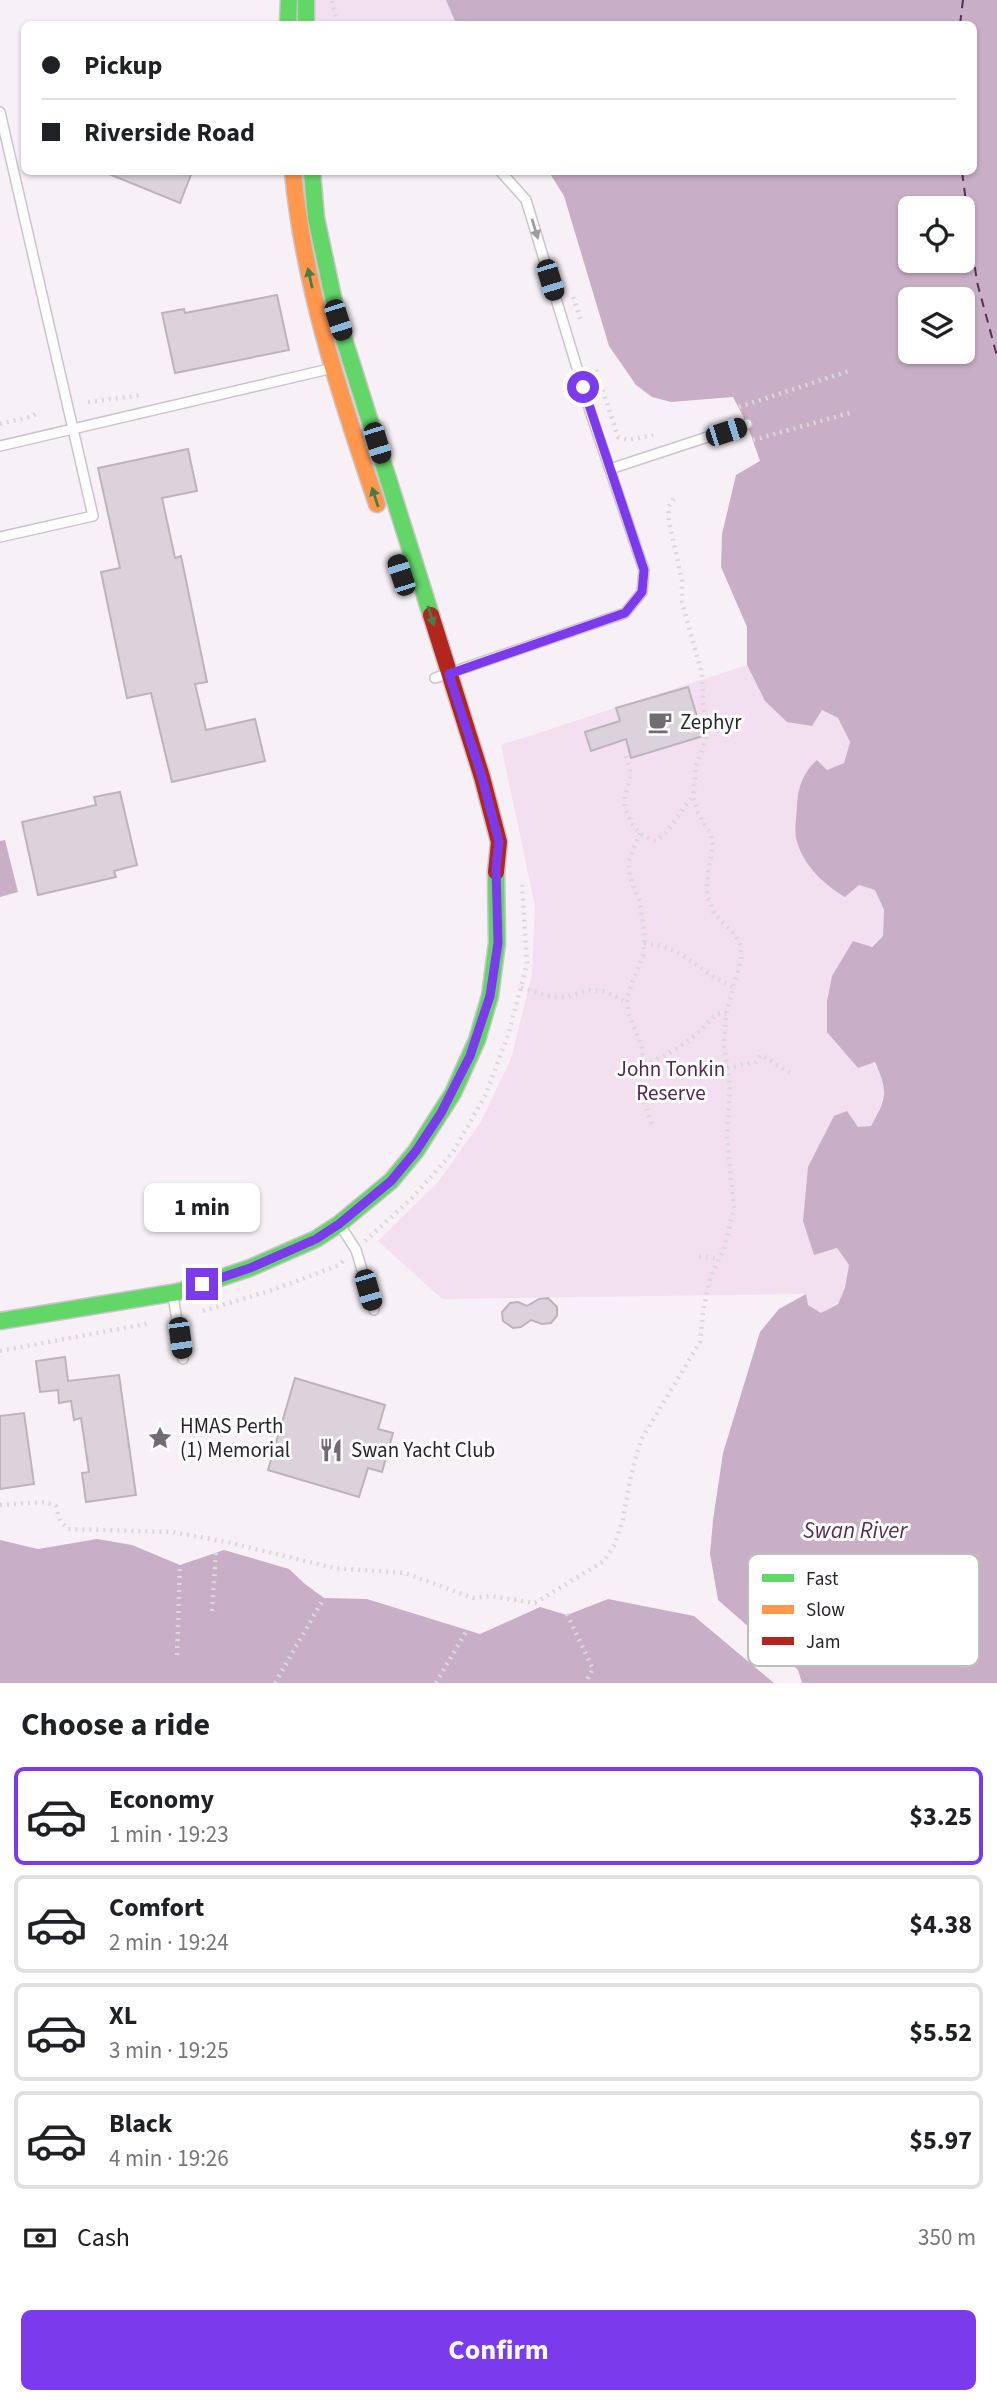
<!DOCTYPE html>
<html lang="en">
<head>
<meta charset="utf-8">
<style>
	:root { --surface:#fff; --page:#f6f6f6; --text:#202124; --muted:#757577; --line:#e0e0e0; --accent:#7c3aed }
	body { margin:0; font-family:"Source Sans 3",sans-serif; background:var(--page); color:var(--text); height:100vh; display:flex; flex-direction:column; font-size:26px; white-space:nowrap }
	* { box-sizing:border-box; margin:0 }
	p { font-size:23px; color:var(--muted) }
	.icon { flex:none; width:38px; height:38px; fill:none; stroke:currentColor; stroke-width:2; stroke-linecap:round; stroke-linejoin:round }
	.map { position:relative; height:1683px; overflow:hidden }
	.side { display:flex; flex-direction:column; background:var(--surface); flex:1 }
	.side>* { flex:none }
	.banner { position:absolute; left:21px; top:21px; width:956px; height:154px; border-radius:10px; box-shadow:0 2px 5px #0004; display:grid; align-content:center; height:154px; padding:0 21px; background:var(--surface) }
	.fabs { position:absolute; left:898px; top:196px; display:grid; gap:14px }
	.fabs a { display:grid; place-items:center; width:77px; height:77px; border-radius:10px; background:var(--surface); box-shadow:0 2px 5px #0004; font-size:35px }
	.end { position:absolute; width:32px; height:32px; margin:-16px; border:9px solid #7c3aed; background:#fff; box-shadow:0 0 0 4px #fff }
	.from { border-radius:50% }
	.bubble { position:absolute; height:49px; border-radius:10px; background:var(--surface); box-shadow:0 2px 5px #0004; font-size:23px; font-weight:700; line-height:49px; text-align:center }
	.car { position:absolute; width:21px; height:42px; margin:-21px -10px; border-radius:9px; box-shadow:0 0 5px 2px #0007; background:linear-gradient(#222 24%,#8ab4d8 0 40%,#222 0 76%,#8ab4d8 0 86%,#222 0) }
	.banner b { display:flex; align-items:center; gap:24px; height:66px; font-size:26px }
	.banner b+b { border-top:2px solid var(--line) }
	.banner i { width:18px; height:18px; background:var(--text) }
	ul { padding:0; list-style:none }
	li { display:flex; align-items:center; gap:21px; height:98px; margin:0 14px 10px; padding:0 7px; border:4px solid var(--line); border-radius:10px }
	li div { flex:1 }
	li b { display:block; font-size:26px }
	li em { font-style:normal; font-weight:700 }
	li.active { border-color:var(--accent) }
	li>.icon { width:63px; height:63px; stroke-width:1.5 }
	h2 { padding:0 21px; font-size:32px; line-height:84px }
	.pay { display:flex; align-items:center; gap:18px; height:77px; padding:0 21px; font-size:26px }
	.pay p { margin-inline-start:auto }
	.action { display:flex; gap:14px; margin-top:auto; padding:14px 21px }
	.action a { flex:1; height:80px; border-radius:10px; background:var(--accent); color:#fff; font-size:28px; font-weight:700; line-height:80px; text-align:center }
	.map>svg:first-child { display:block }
	.green { fill:#f2dff0 }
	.water { fill:#c9afc6; fill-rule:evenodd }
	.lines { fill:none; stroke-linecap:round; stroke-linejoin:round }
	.ferry { stroke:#5a2d56; stroke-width:2; stroke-dasharray:9 7; stroke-linecap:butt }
	.building { fill:#dcd2db; stroke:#bbb5ba; stroke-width:2 }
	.lane-casing { stroke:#cbc5ca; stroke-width:12 }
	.fast-casing { stroke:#cbc5ca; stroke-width:19 }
	.slow-casing { stroke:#cbc5ca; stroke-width:19 }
	.jam-casing { stroke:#cbc5ca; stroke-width:19 }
	.path { stroke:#dbd8db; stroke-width:4.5; stroke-dasharray:2 5; stroke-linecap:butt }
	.lane { stroke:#fefdfe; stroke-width:9 }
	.fast { stroke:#63d668; stroke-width:16 }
	.slow { stroke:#ff974d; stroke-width:16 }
	.jam { stroke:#b3261e; stroke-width:16 }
	.oneway { fill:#9f9c9f }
	.oneway2 { fill:#467e49 }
	.route { stroke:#7c3aed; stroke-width:9 }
	.labels { text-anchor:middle; stroke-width:6; stroke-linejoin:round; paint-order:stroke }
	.poi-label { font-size:21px; fill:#2a252a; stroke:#fff; text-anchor:start }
	.park-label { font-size:21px; fill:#532750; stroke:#fff }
	.water-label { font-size:23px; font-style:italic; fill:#5a2d56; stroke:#fff }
	.key { fill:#fff; stroke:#bfbebf; stroke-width:2 }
	.key-label { font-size:19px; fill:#2a252a }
</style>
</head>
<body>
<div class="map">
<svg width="997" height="1683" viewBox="0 0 997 1683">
	<rect width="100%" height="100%" fill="#f8f0f7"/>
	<g class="green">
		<path d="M 280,0 L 446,0 L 456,24 L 281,24 Z"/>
		<path d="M 747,665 L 765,701 L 822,710 L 838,718 L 850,742 L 844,763 L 827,770 L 859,885 L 875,890 L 884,910 L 883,936 L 832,976 L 827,1001 L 827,1032 C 870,1059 903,1070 871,1126 L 858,1128 L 814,1255 L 837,1248 L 849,1265 C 845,1292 847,1300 821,1313 L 808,1305 L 805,1294 L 442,1299 L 378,1241 L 438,1182 L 480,1123 L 511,1059 L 532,974 L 535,906 L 501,745 Z"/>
	</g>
	<g class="water">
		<path d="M 446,0 L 997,0 L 997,1683 L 802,1683 L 798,1670 L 718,1600 L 710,1554 L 713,1520 L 723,1453 L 760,1332 L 779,1309 L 806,1294 L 808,1305 L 821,1313 L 838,1304 L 845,1288 L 849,1265 L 837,1248 L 814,1255 L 803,1221 L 808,1167 L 834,1116 L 847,1111 L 858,1127 L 871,1126 C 887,1098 888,1091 875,1062 L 858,1068 L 827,1032 L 827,1001 L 832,976 L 853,941 L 872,947 L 883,936 L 884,910 L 875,890 L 859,885 L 845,897 C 823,884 802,864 796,838 C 794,828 797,815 797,804 C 798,787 804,771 817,760 L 827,770 L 844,763 L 850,742 L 838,718 L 822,710 L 812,726 L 787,722 L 765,701 L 747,665 L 747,627 L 721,567 L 722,534 L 736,475 L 760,461 L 747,424 L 733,397 L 671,402 L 652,397 L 636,385 L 609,346 L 564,196 L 549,172 L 973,172 L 973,24 L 456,24 ZM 910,208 L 962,208 L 962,261 L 910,261 ZM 910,299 L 962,299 L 962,352 L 910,352 Z"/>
		<path d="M 5,840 L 18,892 L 0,897 L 0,841 Z"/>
		<path d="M 97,1539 L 132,1545 L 180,1565 L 224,1550 L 289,1569 L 305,1584 L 324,1598 L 367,1599 L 480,1634 L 540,1607 L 567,1615 L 608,1599 L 694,1616 L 774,1683 L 0,1683 L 0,1540 L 38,1549 Z"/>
	</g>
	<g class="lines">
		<g class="ferry">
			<path d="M 960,24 L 963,0"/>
			<path d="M 962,172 L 977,282 L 997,356"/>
		</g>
	</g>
	<g class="building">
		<path d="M 104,172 L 192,172 L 180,203 Z"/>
		<path d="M 277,295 L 289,350 L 175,373 L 162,313 L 184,309 L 185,313 Z"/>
		<path d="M 188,449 L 197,491 L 162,498 L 175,558 L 181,556 L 207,682 L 195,684 L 206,730 L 255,719 L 265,761 L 172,782 L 151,693 L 127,698 L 101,572 L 120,568 L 98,468 Z"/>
		<path d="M 688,687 L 703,736 L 631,758 L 626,739 L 591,751 L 585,732 L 620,721 L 616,708 Z"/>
		<path d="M 120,792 L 137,865 L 114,871 L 116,877 L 38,895 L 22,822 L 96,805 L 94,797 Z"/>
		<path d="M 548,1298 L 557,1307 L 557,1316 L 551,1323 L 542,1324 L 531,1320 L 521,1327 L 513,1328 L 503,1321 L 502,1312 L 510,1303 L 518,1302 L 527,1306 L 539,1299 Z"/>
		<path d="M 65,1357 L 68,1381 L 119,1375 L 136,1495 L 86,1502 L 82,1473 L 89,1472 L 81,1418 L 74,1420 L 71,1401 L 59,1403 L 58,1390 L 40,1392 L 36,1361 Z"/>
		<path d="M 295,1378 L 385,1405 L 378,1429 L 393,1433 L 382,1472 L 368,1468 L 359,1497 L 268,1470 Z"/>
		<path d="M 24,1413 L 34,1484 L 0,1489 L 0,1416 Z"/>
	</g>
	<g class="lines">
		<g class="lane-casing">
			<g id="lane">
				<path d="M 0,112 L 93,516 L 0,537"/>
				<path d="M 0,446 L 329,369"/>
				<path d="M 610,469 L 747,424"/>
				<path d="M 435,678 L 625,613 L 642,592 L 644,570 L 591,414 L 526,200 L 501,172"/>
				<path d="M 340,1225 L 356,1250 L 374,1310"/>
				<path d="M 173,1296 L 183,1359"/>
			</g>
		</g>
		<g class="fast-casing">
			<g id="fast">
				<path d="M 306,0 L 306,24"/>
				<path d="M 288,24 L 289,0"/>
				<path d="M 312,172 L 316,218 L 338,320 L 431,615"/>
				<path d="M 0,1321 L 178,1292 L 250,1268 L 316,1239 L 339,1224 L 391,1181 L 416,1151 L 453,1093 L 477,1040 L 490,996 L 497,943 L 496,872"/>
			</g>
		</g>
		<g class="slow-casing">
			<path id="slow" d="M 293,172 C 304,287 340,395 377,504"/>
		</g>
		<g class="jam-casing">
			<path id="jam" d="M 431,615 L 482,777 L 499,842 L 496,872"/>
		</g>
		<g class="path">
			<path d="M 332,1 L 337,24"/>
			<path d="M 573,297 L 581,321"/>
			<path d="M 596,370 L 618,437 L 629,440 L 653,435"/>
			<path d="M 88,402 L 143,395"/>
			<path d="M 739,407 L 852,370"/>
			<path d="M 0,424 L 33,416 L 37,413"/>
			<path d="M 753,440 L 853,412"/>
			<path d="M 626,756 C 627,761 630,767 630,772 C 631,781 625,791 625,800 C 625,819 638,837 656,841 C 669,833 681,810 692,797"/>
			<path d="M 640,833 L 628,862 L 630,877 L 640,903 L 645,939 L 643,955 L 627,997 L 628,1012 L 642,1048 L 644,1065 L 642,1097 L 652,1124"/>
			<path d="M 644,943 C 685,946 699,973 733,987"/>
			<path d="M 521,988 L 552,997 L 567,997 L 588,990 L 603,991 L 627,1002"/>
			<path d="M 644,1065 C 673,1053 695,1039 716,1014 L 726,1014"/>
			<path d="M 727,1068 L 756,1062 L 761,1055 L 794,1075"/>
			<path d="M 365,1241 L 412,1198 L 453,1152 L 485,1096 L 508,1035 L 527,964 L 522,885"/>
			<path d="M 699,1256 L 719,1259"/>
			<path d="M 203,1311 L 272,1290 L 337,1266 L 346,1259"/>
			<path d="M 0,1351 L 151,1323"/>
			<path d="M 0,1505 L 45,1502 L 56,1506 L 60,1521 L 68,1529 L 173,1532 L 227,1542 L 334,1568 L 405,1573 L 473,1598 L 490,1596 L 535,1603 L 604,1561 L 615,1544 L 623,1519 L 631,1475 L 641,1440 L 700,1342 L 703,1311 L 710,1279 L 725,1246 L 734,1208 L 727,1138 L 730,1086 L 724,1046 L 726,1014 L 741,960 L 741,946 L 736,936 L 714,913 L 707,894 L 708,873 L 713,845 L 711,835 L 698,813 L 693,797 L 696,766 L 708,734 L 703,702 L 702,674 L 682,602 L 682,581 L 669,521 L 668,508 L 676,495"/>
			<path d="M 212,1611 L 216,1552"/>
			<path d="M 567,1614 L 593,1669 L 585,1683"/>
			<path d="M 177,1655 L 180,1565"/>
			<path d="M 275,1683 L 324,1598"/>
			<path d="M 436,1683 L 467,1630"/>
		</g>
		<use href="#lane" class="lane"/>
		<use href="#fast" class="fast"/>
		<use href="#slow" class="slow"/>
		<use href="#jam" class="jam"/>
	</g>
	<defs><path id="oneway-solid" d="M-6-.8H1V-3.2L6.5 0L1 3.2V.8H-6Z" transform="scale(1.75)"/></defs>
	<use class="oneway" href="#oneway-solid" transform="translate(535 229) rotate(73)"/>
	<g class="oneway2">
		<use href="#oneway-solid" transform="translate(310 278) rotate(-102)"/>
		<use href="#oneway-solid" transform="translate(375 497) rotate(-108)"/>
		<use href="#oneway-solid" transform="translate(431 616) rotate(73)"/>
	</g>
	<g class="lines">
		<path class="route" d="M 202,1284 L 250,1268 L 316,1239 L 339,1224 L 391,1181 L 416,1151 L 441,1113 L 470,1056 L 490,996 L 498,943 L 496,868 L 499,842 L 482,777 L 449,674 L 625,613 L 642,592 L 644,570 L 583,387"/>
	</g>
	<defs>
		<g id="cafe-bare" transform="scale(1.89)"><path d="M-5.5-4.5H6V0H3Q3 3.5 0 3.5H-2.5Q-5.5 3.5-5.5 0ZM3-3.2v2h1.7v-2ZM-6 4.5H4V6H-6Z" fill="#726c72" stroke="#fff" stroke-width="2.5" paint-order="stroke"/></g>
		<g id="sight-bare" transform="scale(1.89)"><path d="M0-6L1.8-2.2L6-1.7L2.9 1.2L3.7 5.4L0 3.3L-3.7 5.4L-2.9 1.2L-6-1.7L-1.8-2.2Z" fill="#726c72" stroke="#fff" stroke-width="2.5" paint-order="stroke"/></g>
		<g id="restaurant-bare" transform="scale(1.89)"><path d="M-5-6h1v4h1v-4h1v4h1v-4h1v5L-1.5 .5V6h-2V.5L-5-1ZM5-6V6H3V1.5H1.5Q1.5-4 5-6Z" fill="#726c72" stroke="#fff" stroke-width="2.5" paint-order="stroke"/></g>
	</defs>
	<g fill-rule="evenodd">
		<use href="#cafe-bare" x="660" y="722"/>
		<use href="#sight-bare" x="160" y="1438"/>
		<use href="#restaurant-bare" x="331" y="1450"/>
	</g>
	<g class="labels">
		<g class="poi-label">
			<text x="680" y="729">Zephyr</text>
			<text x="180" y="1433">HMAS Perth<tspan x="180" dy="24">(1) Memorial</tspan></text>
			<text x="351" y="1457">Swan Yacht Club</text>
		</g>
		<g class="park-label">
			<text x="671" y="1076">John Tonkin<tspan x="671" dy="24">Reserve</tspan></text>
		</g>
		<g class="water-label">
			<text x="855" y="1538">Swan River</text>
		</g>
	</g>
	<rect x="748" y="1554" width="231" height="112" rx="10" class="key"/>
	<rect x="762" y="1574" width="32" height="8" fill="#63d668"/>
	<rect x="762" y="1605" width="32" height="9" fill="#ff974d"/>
	<rect x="762" y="1637" width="32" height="8" fill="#b3261e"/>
	<g class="key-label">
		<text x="806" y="1585">Fast</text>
		<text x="806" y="1616">Slow</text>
		<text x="806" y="1648">Jam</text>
	</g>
</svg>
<div class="fabs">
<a><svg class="icon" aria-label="locate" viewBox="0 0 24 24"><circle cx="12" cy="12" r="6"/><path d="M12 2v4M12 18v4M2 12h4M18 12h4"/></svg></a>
<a><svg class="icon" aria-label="layers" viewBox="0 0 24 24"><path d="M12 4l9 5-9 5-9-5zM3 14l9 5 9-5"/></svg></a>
</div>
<i class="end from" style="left:583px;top:387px"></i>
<i class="end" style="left:202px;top:1284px"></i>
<div class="bubble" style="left:144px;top:1183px;width:116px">1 min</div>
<i class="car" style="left:550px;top:280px;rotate:163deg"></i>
<i class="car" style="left:338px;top:320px;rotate:162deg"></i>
<i class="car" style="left:726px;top:432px;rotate:72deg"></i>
<i class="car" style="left:377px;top:443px;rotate:163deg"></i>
<i class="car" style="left:401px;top:575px;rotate:342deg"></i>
<i class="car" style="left:368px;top:1290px;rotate:164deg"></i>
<i class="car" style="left:180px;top:1338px;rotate:172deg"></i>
<div class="banner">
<b><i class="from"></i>Pickup</b>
<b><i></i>Riverside Road</b>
</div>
</div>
<section class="side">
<h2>Choose a ride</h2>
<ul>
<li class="active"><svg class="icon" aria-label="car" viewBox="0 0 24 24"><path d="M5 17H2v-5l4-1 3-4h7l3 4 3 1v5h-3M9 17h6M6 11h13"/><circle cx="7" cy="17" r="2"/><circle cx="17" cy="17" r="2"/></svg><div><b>Economy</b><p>1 min · 19:23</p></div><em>$3.25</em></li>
<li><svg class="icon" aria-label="car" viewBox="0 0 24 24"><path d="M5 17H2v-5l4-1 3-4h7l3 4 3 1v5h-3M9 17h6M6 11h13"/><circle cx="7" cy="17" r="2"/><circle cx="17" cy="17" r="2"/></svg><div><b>Comfort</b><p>2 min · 19:24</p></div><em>$4.38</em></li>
<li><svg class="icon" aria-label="car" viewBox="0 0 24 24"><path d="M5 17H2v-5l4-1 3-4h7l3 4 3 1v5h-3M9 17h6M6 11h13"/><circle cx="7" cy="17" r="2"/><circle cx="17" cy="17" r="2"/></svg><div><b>XL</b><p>3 min · 19:25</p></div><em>$5.52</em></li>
<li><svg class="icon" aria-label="car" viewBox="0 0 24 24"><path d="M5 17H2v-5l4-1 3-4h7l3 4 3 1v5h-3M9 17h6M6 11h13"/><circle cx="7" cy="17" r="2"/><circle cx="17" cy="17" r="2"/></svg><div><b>Black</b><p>4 min · 19:26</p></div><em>$5.97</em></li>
</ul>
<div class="pay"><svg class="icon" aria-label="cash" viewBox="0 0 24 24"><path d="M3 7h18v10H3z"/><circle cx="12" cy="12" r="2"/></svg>Cash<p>350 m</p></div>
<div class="action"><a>Confirm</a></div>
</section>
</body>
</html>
